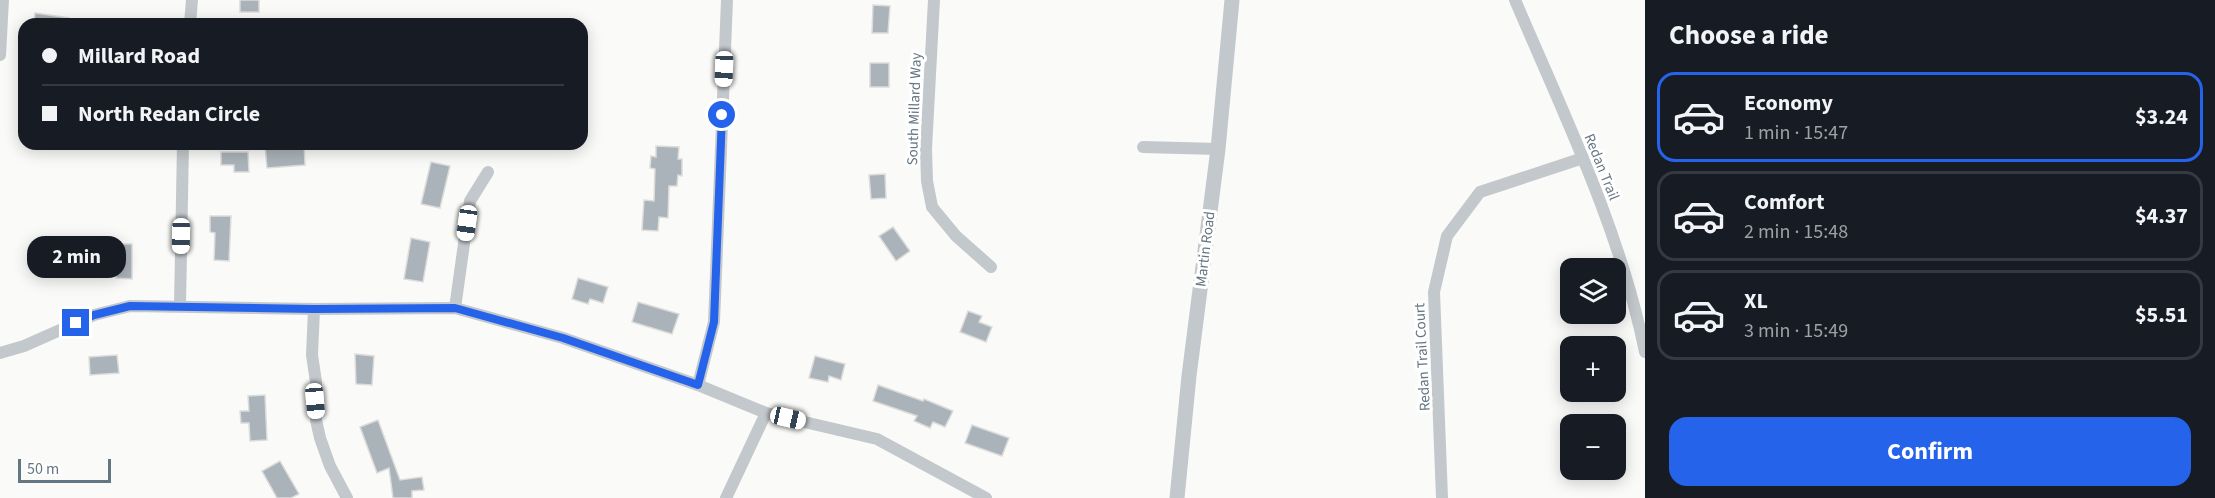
<!DOCTYPE html>
<html lang="en">
<head>
<meta charset="utf-8">
<style>
	:root { --surface:#171b24; --page:#20242c; --text:#f1f3f6; --muted:#9ea1a6; --line:#363941; --accent:#2563eb }
	body { margin:0; font-family:"Source Sans 3",sans-serif; background:var(--page); color:var(--text); height:100vh; display:flex; flex-direction:column; font-size:22px; white-space:nowrap }
	* { box-sizing:border-box; margin:0 }
	p { font-size:20px; color:var(--muted) }
	.icon { flex:none; width:33px; height:33px; fill:none; stroke:currentColor; stroke-width:2; stroke-linecap:round; stroke-linejoin:round }
	.map { position:relative; flex:1; overflow:hidden }
	.drawer { display:flex; flex-direction:column; background:var(--surface); width:570px }
	.drawer>* { flex:none }
	.guide { position:absolute; left:18px; top:18px; width:570px; height:132px; border-radius:18px; box-shadow:0 3px 15px #0003; display:grid; align-content:center; height:132px; padding:0 24px; background:var(--surface) }
	.buttons { position:absolute; left:1560px; top:258px; display:grid; gap:12px }
	.buttons a { display:grid; place-items:center; width:66px; height:66px; border-radius:12px; background:var(--surface); box-shadow:0 3px 15px #0003; font-size:30px }
	.scale { position:absolute; left:18px; bottom:15px; width:93px; box-sizing:border-box; padding-left:6px; border:3px solid #657683; border-top:0; font-size:16px; line-height:21px; white-space:nowrap; color:#657683; -webkit-text-stroke:4px #fff; paint-order:stroke }
	.end { position:absolute; width:27px; height:27px; margin:-14px; border:8px solid #2563eb; background:#fff; box-shadow:0 0 0 3px #fff }
	.from { border-radius:50% }
	.bubble { position:absolute; height:42px; border-radius:18px; background:var(--surface); box-shadow:0 3px 15px #0003; font-size:20px; font-weight:700; line-height:42px; text-align:center }
	.car { position:absolute; width:18px; height:36px; margin:-18px -9px; border-radius:8px; box-shadow:0 0 4px 2px #0007; background:linear-gradient(#fff 24%,#345 0 40%,#fff 0 76%,#345 0 86%,#fff 0) }
	.guide b { display:flex; align-items:center; gap:21px; height:57px; font-size:22px }
	.guide b+b { border-top:2px solid var(--line) }
	.guide i { width:15px; height:15px; background:var(--text) }
	ul { padding:0; list-style:none }
	li { display:flex; align-items:center; gap:18px; height:90px; margin:0 12px 9px; padding:0 12px; border:3px solid var(--line); border-radius:18px }
	li div { flex:1 }
	li b { display:block; font-size:22px }
	li em { font-style:normal; font-weight:700 }
	li.selected { border-color:var(--accent) }
	li>.icon { width:54px; height:54px; stroke-width:1.5 }
	h2 { padding:0 24px; font-size:27px; line-height:72px }
	.cta { display:flex; gap:12px; margin-top:auto; padding:12px 24px }
	.cta a { flex:1; height:69px; border-radius:18px; background:var(--accent); color:#fff; font-size:24px; font-weight:700; line-height:69px; text-align:center }
	main { display:flex; flex:1; min-height:0 }
	.map>svg:first-child { display:block }
	.building { fill:#aab3b9; stroke:#dcdcda; stroke-width:1.5 }
	.lines { fill:none; stroke-linecap:round; stroke-linejoin:round }
	.minor { stroke:#c3c8cc; stroke-width:12 }
	.tertiary { stroke:#c3c8cc; stroke-width:15 }
	.route { stroke:#2563eb; stroke-width:8 }
	.labels { text-anchor:middle; stroke-width:6; stroke-linejoin:round; paint-order:stroke }
	.street-label { font-size:15px; fill:#657683; stroke:#fff }
</style>
</head>
<body>
<main>
<div class="map">
<svg width="1645" height="498" viewBox="0 0 1645 498">
	<rect width="100%" height="100%" fill="#fafaf8"/>
	<g class="building">
		<rect x="240" y="0" width="19" height="12"/>
		<path d="M 873,5 L 890,6 L 888,33 L 872,33 Z"/>
		<path d="M 35,13 L 69,18 L 68,24 L 34,24 Z"/>
		<rect x="870" y="63" width="19" height="24"/>
		<path d="M 304,144 L 305,165 L 267,168 L 265,146 Z"/>
		<path d="M 656,146 L 679,147 L 678,159 L 682,159 L 682,176 L 678,175 L 677,186 L 669,186 L 668,218 L 659,217 L 658,231 L 642,230 L 644,200 L 654,201 L 655,169 L 650,168 L 651,156 L 656,157 Z"/>
		<path d="M 221,152 L 248,152 L 249,172 L 234,172 L 234,165 L 221,165 Z"/>
		<path d="M 431,162 L 450,166 L 440,208 L 421,204 Z"/>
		<path d="M 885,174 L 886,198 L 871,199 L 869,175 Z"/>
		<path d="M 210,216 L 231,216 L 229,261 L 214,260 L 215,233 L 210,232 Z"/>
		<path d="M 893,227 L 910,251 L 896,261 L 879,236 Z"/>
		<path d="M 411,238 L 430,242 L 423,282 L 404,279 Z"/>
		<path d="M 117,244 L 132,244 L 132,279 L 116,278 Z"/>
		<path d="M 578,278 L 608,287 L 603,303 L 590,299 L 588,304 L 572,299 Z"/>
		<path d="M 638,302 L 679,314 L 672,334 L 632,322 Z"/>
		<path d="M 968,311 L 982,316 L 979,322 L 992,327 L 986,342 L 960,332 Z"/>
		<path d="M 355,354 L 374,356 L 372,385 L 356,384 Z"/>
		<path d="M 117,355 L 119,373 L 90,375 L 89,357 Z"/>
		<path d="M 815,356 L 845,364 L 841,380 L 829,376 L 828,382 L 809,378 Z"/>
		<path d="M 878,385 L 923,401 L 924,399 L 953,411 L 945,427 L 933,422 L 930,428 L 914,421 L 917,416 L 873,401 Z"/>
		<path d="M 265,395 L 267,440 L 250,441 L 249,423 L 241,423 L 240,411 L 249,411 L 248,396 Z"/>
		<path d="M 378,420 L 400,480 L 422,477 L 424,490 L 412,491 L 412,498 L 393,498 L 389,468 L 377,473 L 360,427 Z"/>
		<path d="M 972,425 L 1009,438 L 1002,456 L 965,443 Z"/>
		<path d="M 280,461 L 299,494 L 291,498 L 277,498 L 262,471 Z"/>
	</g>
	<g class="lines">
		<g class="minor">
			<path d="M 934,0 L 926,149 L 927,181 L 932,207 L 956,236 L 991,267"/>
			<path d="M 1515,0 C 1564,115 1620,229 1645,352"/>
			<path d="M 190,24 L 192,0"/>
			<path d="M 0,55 L 3,0"/>
			<path d="M 1143,147 L 1218,149"/>
			<path d="M 180,306 L 183,144"/>
			<path d="M 455,308 L 470,201 L 488,172"/>
			<path d="M 314,309 L 312,355 L 316,382 L 316,420 L 320,438 L 330,466 L 347,498"/>
			<path d="M 0,353 L 24,346 L 94,315 L 130,306 L 314,309 L 455,308 L 563,338 L 698,385 L 766,413 L 877,439 L 986,498"/>
			<path d="M 698,385 L 714,322 L 727,0"/>
			<path d="M 726,498 L 766,413"/>
			<path d="M 1442,498 L 1434,292 L 1447,236 L 1480,192 L 1583,158"/>
		</g>
		<path class="tertiary" d="M 1177,498 L 1189,376 L 1218,149 L 1232,0"/>
	</g>
	<g class="lines">
		<path class="route" d="M 76,323 L 94,315 L 130,306 L 314,309 L 455,308 L 563,338 L 698,385 L 714,322 L 722,115"/>
	</g>
	<g class="labels">
		<g class="street-label">
			<text transform="translate(914 109) rotate(-88)" y="5">South Millard Way</text>
			<text transform="translate(1602 167) rotate(68)" y="5">Redan Trail</text>
			<text transform="translate(1205 249) rotate(-83)" y="5">Martin Road</text>
			<text transform="translate(1422 357) rotate(-93)" y="5">Redan Trail Court</text>
		</g>
	</g>
</svg>
<div class="buttons">
<a><svg class="icon" aria-label="layers" viewBox="0 0 24 24"><path d="M12 4l9 5-9 5-9-5zM3 14l9 5 9-5"/></svg></a>
<a>+</a>
<a>−</a>
</div>
<div class="scale">50 m</div>
<i class="end from" style="left:722px;top:115px"></i>
<i class="end" style="left:76px;top:323px"></i>
<div class="bubble" style="left:27px;top:236px;width:99px">2 min</div>
<i class="car" style="left:724px;top:69px;rotate:182deg"></i>
<i class="car" style="left:467px;top:223px;rotate:188deg"></i>
<i class="car" style="left:181px;top:236px;rotate:181deg"></i>
<i class="car" style="left:315px;top:401px;rotate:175deg"></i>
<i class="car" style="left:788px;top:418px;rotate:103deg"></i>
<div class="guide">
<b><i class="from"></i>Millard Road</b>
<b><i></i>North Redan Circle</b>
</div>
</div>
<section class="drawer">
<h2>Choose a ride</h2>
<ul>
<li class="selected"><svg class="icon" aria-label="car" viewBox="0 0 24 24"><path d="M5 17H2v-5l4-1 3-4h7l3 4 3 1v5h-3M9 17h6M6 11h13"/><circle cx="7" cy="17" r="2"/><circle cx="17" cy="17" r="2"/></svg><div><b>Economy</b><p>1 min · 15:47</p></div><em>$3.24</em></li>
<li><svg class="icon" aria-label="car" viewBox="0 0 24 24"><path d="M5 17H2v-5l4-1 3-4h7l3 4 3 1v5h-3M9 17h6M6 11h13"/><circle cx="7" cy="17" r="2"/><circle cx="17" cy="17" r="2"/></svg><div><b>Comfort</b><p>2 min · 15:48</p></div><em>$4.37</em></li>
<li><svg class="icon" aria-label="car" viewBox="0 0 24 24"><path d="M5 17H2v-5l4-1 3-4h7l3 4 3 1v5h-3M9 17h6M6 11h13"/><circle cx="7" cy="17" r="2"/><circle cx="17" cy="17" r="2"/></svg><div><b>XL</b><p>3 min · 15:49</p></div><em>$5.51</em></li>
</ul>
<div class="cta"><a>Confirm</a></div>
</section>
</main>
</body>
</html>
